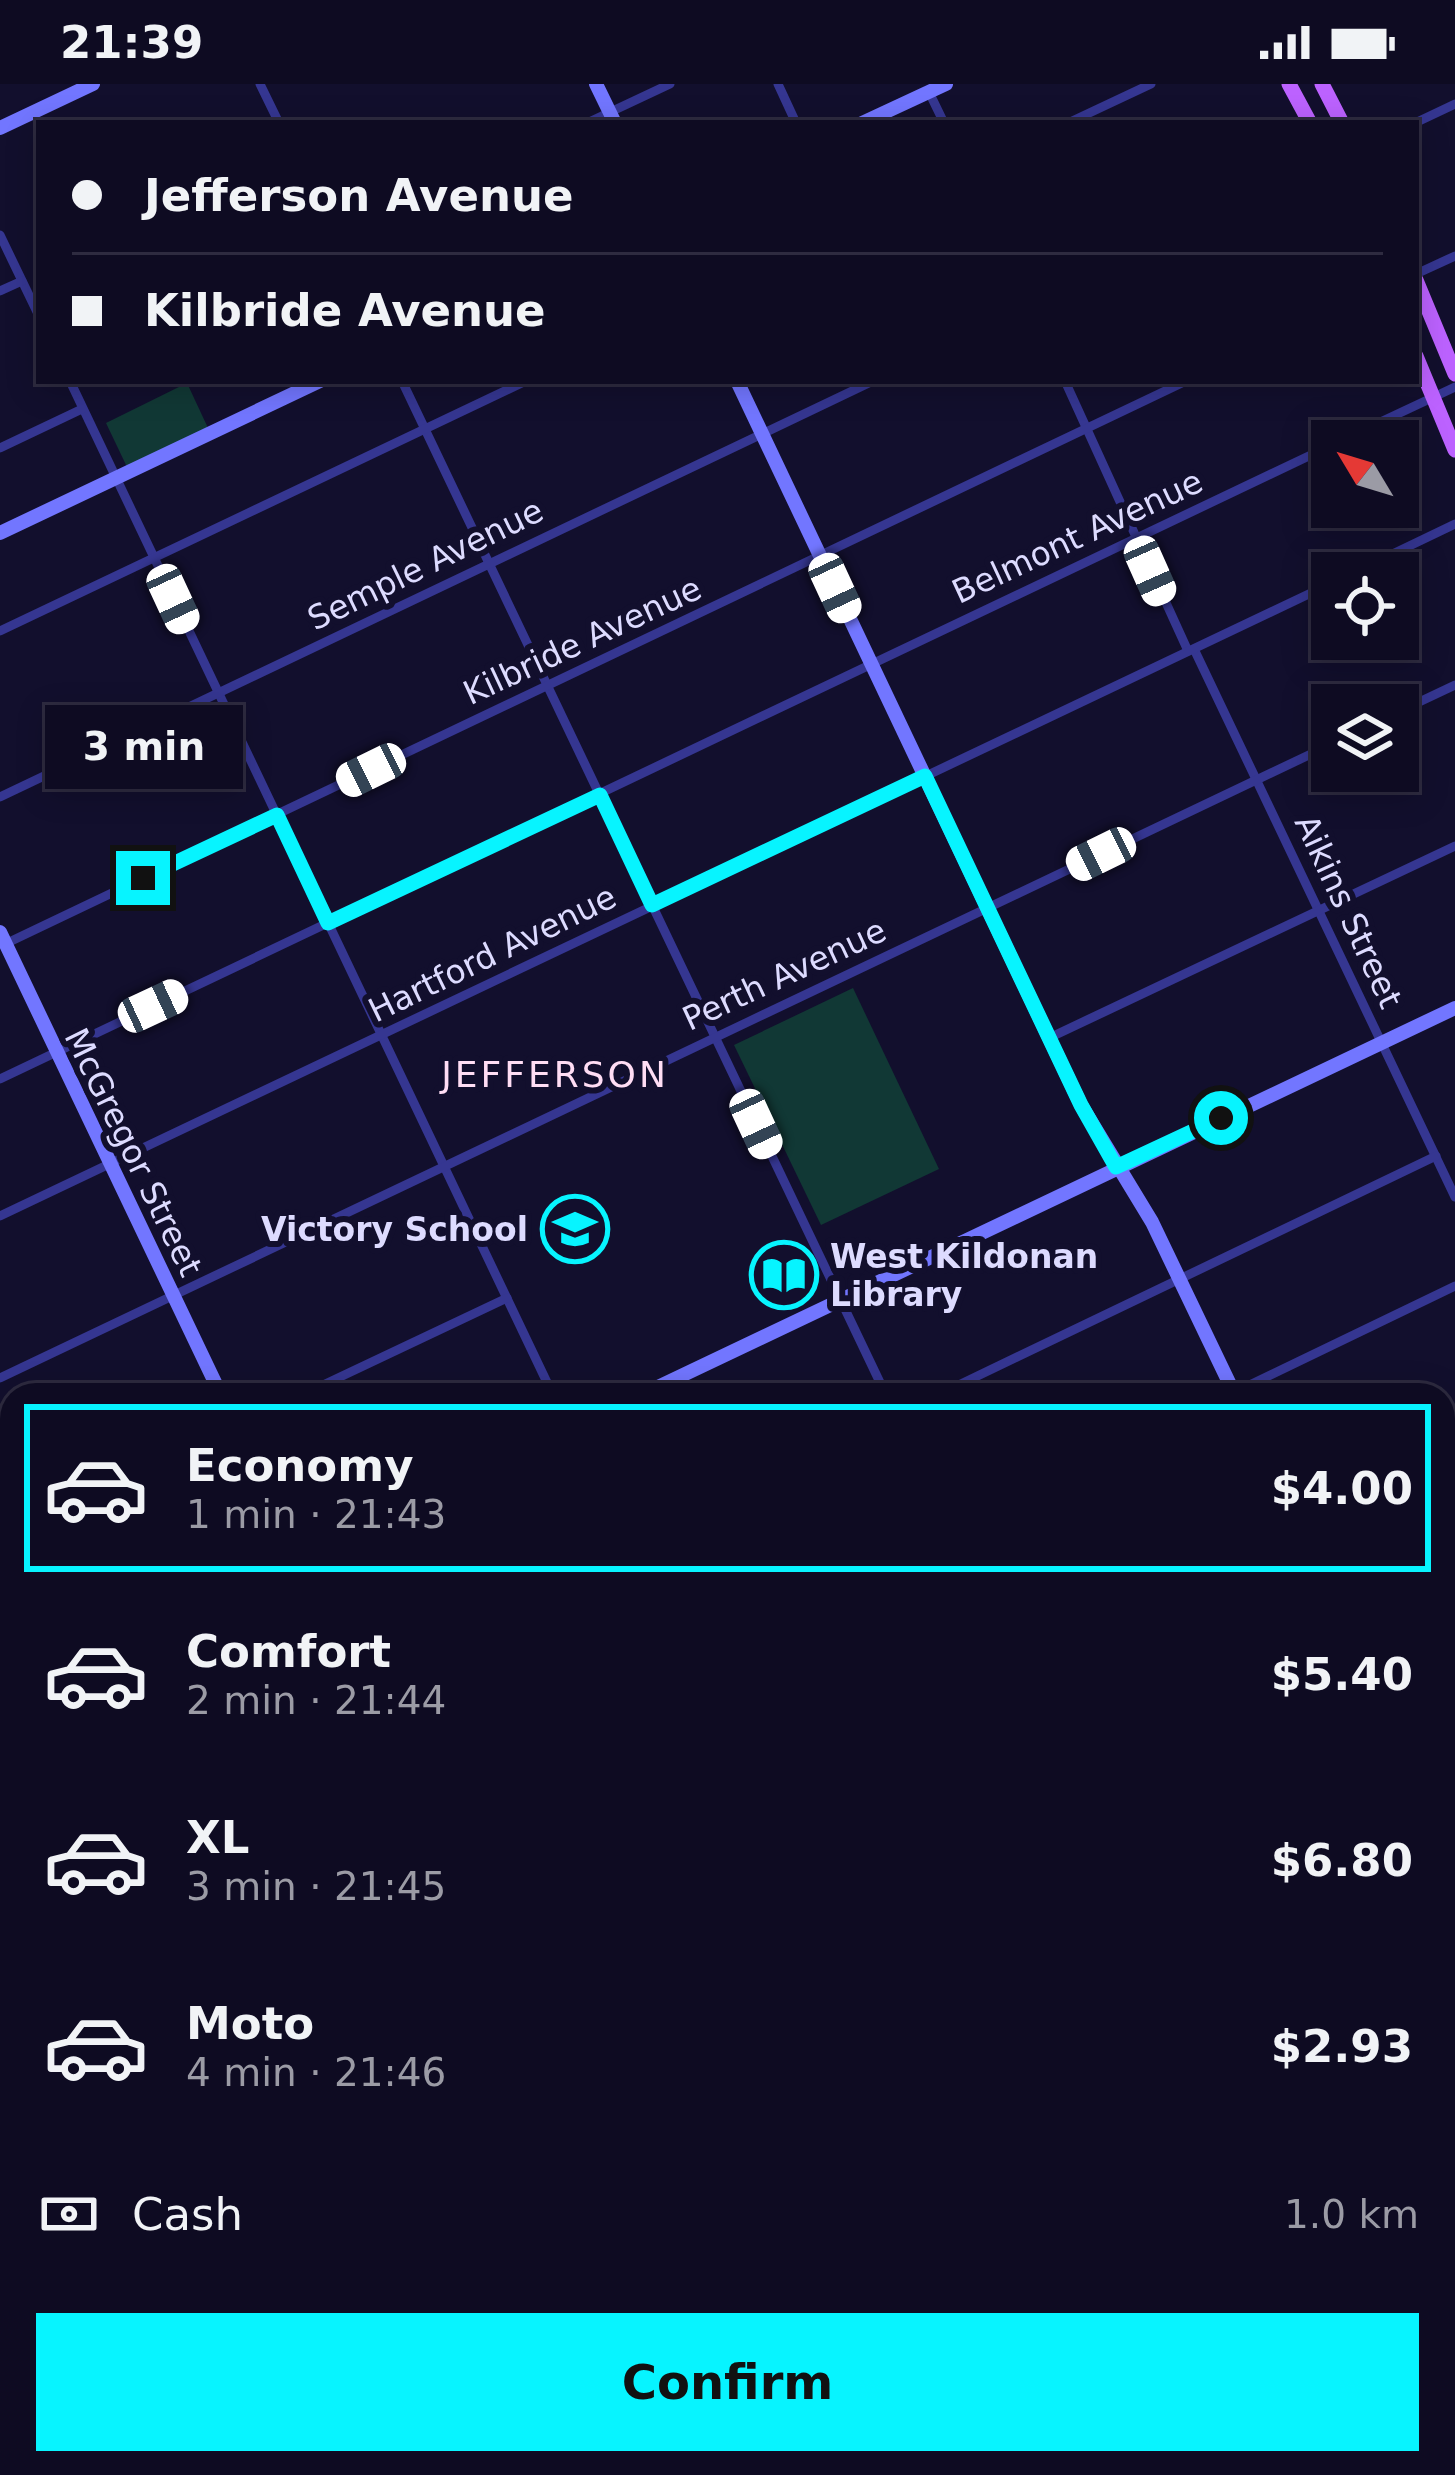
<!DOCTYPE html>
<html lang="en">
<head>
<meta charset="utf-8">
<style>
	:root { --surface:#0e0b22; --page:#17142a; --text:#f1f3f6; --muted:#9b9ba5; --line:#2e2b40; --accent:#07f4ff }
	body { margin:0; font-family:"DejaVu Sans",sans-serif; background:var(--page); color:var(--text); height:100vh; display:flex; flex-direction:column; font-size:45px; white-space:nowrap }
	* { box-sizing:border-box; margin:0 }
	p { font-size:39px; color:var(--muted) }
	.icon { flex:none; width:66px; height:66px; fill:none; stroke:currentColor; stroke-width:2; stroke-linecap:round; stroke-linejoin:round }
	.map { position:relative; flex:1; overflow:hidden }
	.drawer { position:absolute; left:0px; top:1299px; width:1455px; height:1092px; display:flex; flex-direction:column; background:var(--surface); border-radius:36px 36px 0 0; box-shadow:0 6px 30px #0003,0 0 0 3px var(--line) }
	.drawer>* { flex:none }
	.hud { position:absolute; left:36px; top:36px; width:1383px; height:264px; border-radius:0px; box-shadow:0 6px 30px #0003,0 0 0 3px var(--line); display:grid; align-content:center; height:264px; padding:0 36px; background:var(--surface) }
	.needle { width:78px; rotate:308deg }
	.tools { position:absolute; left:1311px; top:336px; display:grid; gap:24px }
	.tools a { display:grid; place-items:center; width:108px; height:108px; border-radius:0px; background:var(--surface); box-shadow:0 6px 30px #0003,0 0 0 3px var(--line); font-size:60px }
	.end { position:absolute; width:54px; height:54px; margin:-27px; border:15px solid #07f4ff; background:#111; box-shadow:0 0 0 6px #111 }
	.from { border-radius:50% }
	.bubble { position:absolute; height:84px; border-radius:0px; background:var(--surface); box-shadow:0 6px 30px #0003,0 0 0 3px var(--line); font-size:39px; font-weight:800; line-height:84px; text-align:center }
	.car { position:absolute; width:36px; height:72px; margin:-36px -18px; border-radius:15px; box-shadow:0 0 9px 3px #0007; background:linear-gradient(#fff 24%,#345 0 40%,#fff 0 76%,#345 0 86%,#fff 0) }
	.hud b { display:flex; align-items:center; gap:42px; height:114px; font-size:45px }
	.hud b+b { border-top:3px solid var(--line) }
	.hud i { width:30px; height:30px; background:var(--text) }
	ul { padding:21px 0 0; list-style:none }
	li { display:flex; align-items:center; gap:36px; height:168px; margin:0 24px 18px; padding:0 12px; border:6px solid transparent; border-radius:0px }
	li div { flex:1 }
	li b { display:block; font-size:45px }
	li em { font-style:normal; font-weight:800 }
	li.selected { border-color:var(--accent) }
	li>.icon { width:108px; height:108px; stroke-width:1.5 }
	.pay { display:flex; align-items:center; gap:30px; height:132px; padding:0 36px; font-size:45px }
	.pay p { margin-inline-start:auto }
	.cta { display:flex; gap:24px; margin-top:auto; padding:24px 36px }
	.cta a { flex:1; height:138px; border-radius:0px; background:var(--accent); color:#111; font-size:48px; font-weight:800; line-height:138px; text-align:center }
	.status { display:flex; justify-content:space-between; align-items:center; height:84px; padding:0 60px; background:var(--surface); direction:ltr }
	.status svg { height:33px; fill:currentColor }
	.map>svg:first-child { display:block }
	.green { fill:#113835 }
	.lines { fill:none; stroke-linecap:round; stroke-linejoin:round }
	.street { stroke:#353691; stroke-width:9 }
	.secondary { stroke:#7276ff; stroke-width:14 }
	.primary { stroke:#bc62ff; stroke-width:15 }
	.route { stroke:#07f4ff; stroke-width:15 }
	.labels { text-anchor:middle; stroke-width:12; stroke-linejoin:round; paint-order:stroke }
	.street-label { font-size:33px; fill:#dddbff; stroke:#120f2d }
	.poi-label { font-size:33px; font-weight:bold; fill:#dddbff; stroke:#120f2d; text-anchor:end }
	.neighbourhood-label { font-size:36px; letter-spacing:3px; fill:#ffddf4; stroke:#120f2d }
</style>
</head>
<body>
<div class="status"><b>21:39</b><svg viewBox="0 0 49 12"><path d="M0 12V9h3v3zM5 12V6h3v6zM10 12V3h3v9zM15 12V0h3v12zM26 1h20v11H26zM47 4h2v5h-2z"/></svg></div>
<div class="map">
<svg width="1455" height="2391" viewBox="0 0 1455 2391">
	<rect width="100%" height="100%" fill="#120f2d"/>
	<g class="green">
		<path d="M 187,299 L 208,344 L 127,383 L 106,339 Z"/>
		<path d="M 853,904 L 939,1085 L 821,1141 L 734,961 Z"/>
	</g>
	<g class="lines">
		<g class="street">
			<path d="M 260,0 L 279,39"/>
			<path d="M 778,0 L 796,39"/>
			<path d="M 929,8 L 944,39"/>
			<path d="M 587,39 L 670,0"/>
			<path d="M 1068,39 L 1151,0"/>
			<path d="M 1415,39 L 1455,20"/>
			<path d="M 0,151 L 39,232"/>
			<path d="M 1416,190 L 1455,172"/>
			<path d="M 0,207 L 22,197"/>
			<path d="M 70,297 L 553,1311"/>
			<path d="M 402,297 L 886,1311"/>
			<path d="M 1065,297 L 1188,567"/>
			<path d="M 1340,357 L 1455,303"/>
			<path d="M 0,364 L 82,325"/>
			<path d="M 1353,489 L 1455,440"/>
			<path d="M 0,547 L 526,297"/>
			<path d="M 1194,565 L 1455,1113"/>
			<path d="M 1398,628 L 1455,601"/>
			<path d="M 0,713 L 873,297"/>
			<path d="M 5,860 L 1186,297"/>
			<path d="M 1049,954 L 1455,762"/>
			<path d="M 0,995 L 1332,361"/>
			<path d="M 0,1132 L 1332,499"/>
			<path d="M 0,1294 L 1332,660"/>
			<path d="M 1233,1309 L 1455,1202"/>
			<path d="M 302,1311 L 507,1214"/>
			<path d="M 938,1311 L 1436,1072"/>
			<path d="M 1443,1368 L 1455,1363"/>
			<path d="M 0,1456 L 12,1450"/>
			<path d="M 1443,1530 L 1455,1525"/>
			<path d="M 0,1542 L 12,1566"/>
			<path d="M 1443,1694 L 1455,1688"/>
			<path d="M 0,1757 L 12,1752"/>
			<path d="M 1443,1858 L 1455,1852"/>
			<path d="M 0,1896 L 12,1891"/>
			<path d="M 1443,1947 L 1455,1941"/>
			<path d="M 1443,2036 L 1455,2030"/>
			<path d="M 0,2055 L 12,2049"/>
			<path d="M 0,2218 L 12,2212"/>
			<path d="M 0,2240 L 12,2265"/>
			<path d="M 1443,2350 L 1455,2344"/>
			<path d="M 66,2379 L 72,2391"/>
			<path d="M 1396,2379 L 1401,2391"/>
			<path d="M 0,2382 L 12,2376"/>
			<path d="M 323,2391 L 348,2379"/>
			<path d="M 509,2391 L 534,2379"/>
			<path d="M 695,2391 L 721,2379"/>
		</g>
		<g class="secondary">
			<path d="M 596,0 L 615,39"/>
			<path d="M 862,39 L 946,0"/>
			<path d="M 0,44 L 93,0"/>
			<path d="M 737,297 L 1081,1021 L 1152,1138 L 1235,1311"/>
			<path d="M 0,449 L 320,297"/>
			<path d="M 0,848 L 221,1311"/>
			<path d="M 641,1311 L 1455,924"/>
			<path d="M 0,1615 L 12,1609"/>
			<path d="M 1443,1782 L 1455,1808"/>
			<path d="M 1443,2183 L 1455,2177"/>
			<path d="M 1443,2213 L 1455,2208"/>
			<path d="M 731,2379 L 737,2391"/>
			<path d="M 1001,2391 L 1025,2379"/>
			<path d="M 1073,2391 L 1098,2379"/>
		</g>
		<g class="primary">
			<path d="M 1289,0 L 1310,39"/>
			<path d="M 1322,0 L 1342,39"/>
			<path d="M 1416,196 L 1455,290"/>
			<path d="M 1416,272 L 1455,366"/>
		</g>
	</g>
	<g class="lines">
		<path class="route" d="M 143,794 L 277,731 L 328,839 L 600,711 L 652,821 L 925,692 L 1081,1021 L 1116,1083 L 1221,1034"/>
	</g>
	<defs>
		<g id="school-ring" transform="scale(3.45)"><circle r="9.5" fill="#120f2d" stroke="#07f4ff" stroke-width="1.5"/><path d="M0-5L7-2L0 1L-7-2ZM-4 1L0 2.5L4 1V4Q0 6-4 4Z" fill="#07f4ff"/></g>
		<g id="library-ring" transform="scale(3.45)"><circle r="9.5" fill="#120f2d" stroke="#07f4ff" stroke-width="1.5"/><path d="M-6-4Q-3-5.5-.7-3.5V5Q-3 3-6 4ZM6-4Q3-5.5 .7-3.5V5Q3 3 6 4Z" fill="#07f4ff"/></g>
	</defs>
	<g fill-rule="evenodd">
		<use href="#school-ring" x="575" y="1145"/>
		<use href="#library-ring" x="784" y="1191"/>
	</g>
	<g class="labels">
		<g class="street-label">
			<text transform="translate(1077 452) rotate(-25)" y="12">Belmont Avenue</text>
			<text transform="translate(425 480) rotate(-26)" y="12">Semple Avenue</text>
			<text transform="translate(582 556) rotate(-25)" y="12">Kilbride Avenue</text>
			<text transform="translate(1349 827) rotate(65)" y="12">Aikins Street</text>
			<text transform="translate(492 869) rotate(-26)" y="12">Hartford Avenue</text>
			<text transform="translate(784 890) rotate(-25)" y="12">Perth Avenue</text>
			<text transform="translate(134 1068) rotate(64)" y="12">McGregor Street</text>
		</g>
		<g class="poi-label">
			<text x="528" y="1157">Victory School</text>
			<text x="830" y="1184" text-anchor="start">West Kildonan<tspan x="830" dy="38">Library</tspan></text>
		</g>
		<g class="neighbourhood-label">
			<text x="555" y="1003">JEFFERSON</text>
		</g>
	</g>
</svg>
<div class="tools">
<a><svg class="needle" viewBox="-14 -14 28 28"><path d="M0-13l5 13h-10z" fill="#e53935"/><path d="M0 13l5-13h-10z" fill="#9b9ba5"/></svg></a>
<a><svg class="icon" aria-label="locate" viewBox="0 0 24 24"><circle cx="12" cy="12" r="6"/><path d="M12 2v4M12 18v4M2 12h4M18 12h4"/></svg></a>
<a><svg class="icon" aria-label="layers" viewBox="0 0 24 24"><path d="M12 4l9 5-9 5-9-5zM3 14l9 5 9-5"/></svg></a>
</div>
<i class="end from" style="left:1221px;top:1034px"></i>
<i class="end" style="left:143px;top:794px"></i>
<div class="bubble" style="left:45px;top:621px;width:198px">3 min</div>
<i class="car" style="left:1150px;top:487px;rotate:156deg"></i>
<i class="car" style="left:835px;top:504px;rotate:155deg"></i>
<i class="car" style="left:173px;top:515px;rotate:155deg"></i>
<i class="car" style="left:371px;top:686px;rotate:244deg"></i>
<i class="car" style="left:1101px;top:770px;rotate:244deg"></i>
<i class="car" style="left:153px;top:922px;rotate:65deg"></i>
<i class="car" style="left:756px;top:1040px;rotate:155deg"></i>
<div class="hud">
<b><i class="from"></i>Jefferson Avenue</b>
<b><i></i>Kilbride Avenue</b>
</div>
<section class="drawer">
<ul>
<li class="selected"><svg class="icon" aria-label="car" viewBox="0 0 24 24"><path d="M5 17H2v-5l4-1 3-4h7l3 4 3 1v5h-3M9 17h6M6 11h13"/><circle cx="7" cy="17" r="2"/><circle cx="17" cy="17" r="2"/></svg><div><b>Economy</b><p>1 min · 21:43</p></div><em>$4.00</em></li>
<li><svg class="icon" aria-label="car" viewBox="0 0 24 24"><path d="M5 17H2v-5l4-1 3-4h7l3 4 3 1v5h-3M9 17h6M6 11h13"/><circle cx="7" cy="17" r="2"/><circle cx="17" cy="17" r="2"/></svg><div><b>Comfort</b><p>2 min · 21:44</p></div><em>$5.40</em></li>
<li><svg class="icon" aria-label="car" viewBox="0 0 24 24"><path d="M5 17H2v-5l4-1 3-4h7l3 4 3 1v5h-3M9 17h6M6 11h13"/><circle cx="7" cy="17" r="2"/><circle cx="17" cy="17" r="2"/></svg><div><b>XL</b><p>3 min · 21:45</p></div><em>$6.80</em></li>
<li><svg class="icon" aria-label="car" viewBox="0 0 24 24"><path d="M5 17H2v-5l4-1 3-4h7l3 4 3 1v5h-3M9 17h6M6 11h13"/><circle cx="7" cy="17" r="2"/><circle cx="17" cy="17" r="2"/></svg><div><b>Moto</b><p>4 min · 21:46</p></div><em>$2.93</em></li>
</ul>
<div class="pay"><svg class="icon" aria-label="cash" viewBox="0 0 24 24"><path d="M3 7h18v10H3z"/><circle cx="12" cy="12" r="2"/></svg>Cash<p>1.0 km</p></div>
<div class="cta"><a>Confirm</a></div>
</section>
</div>
</body>
</html>
